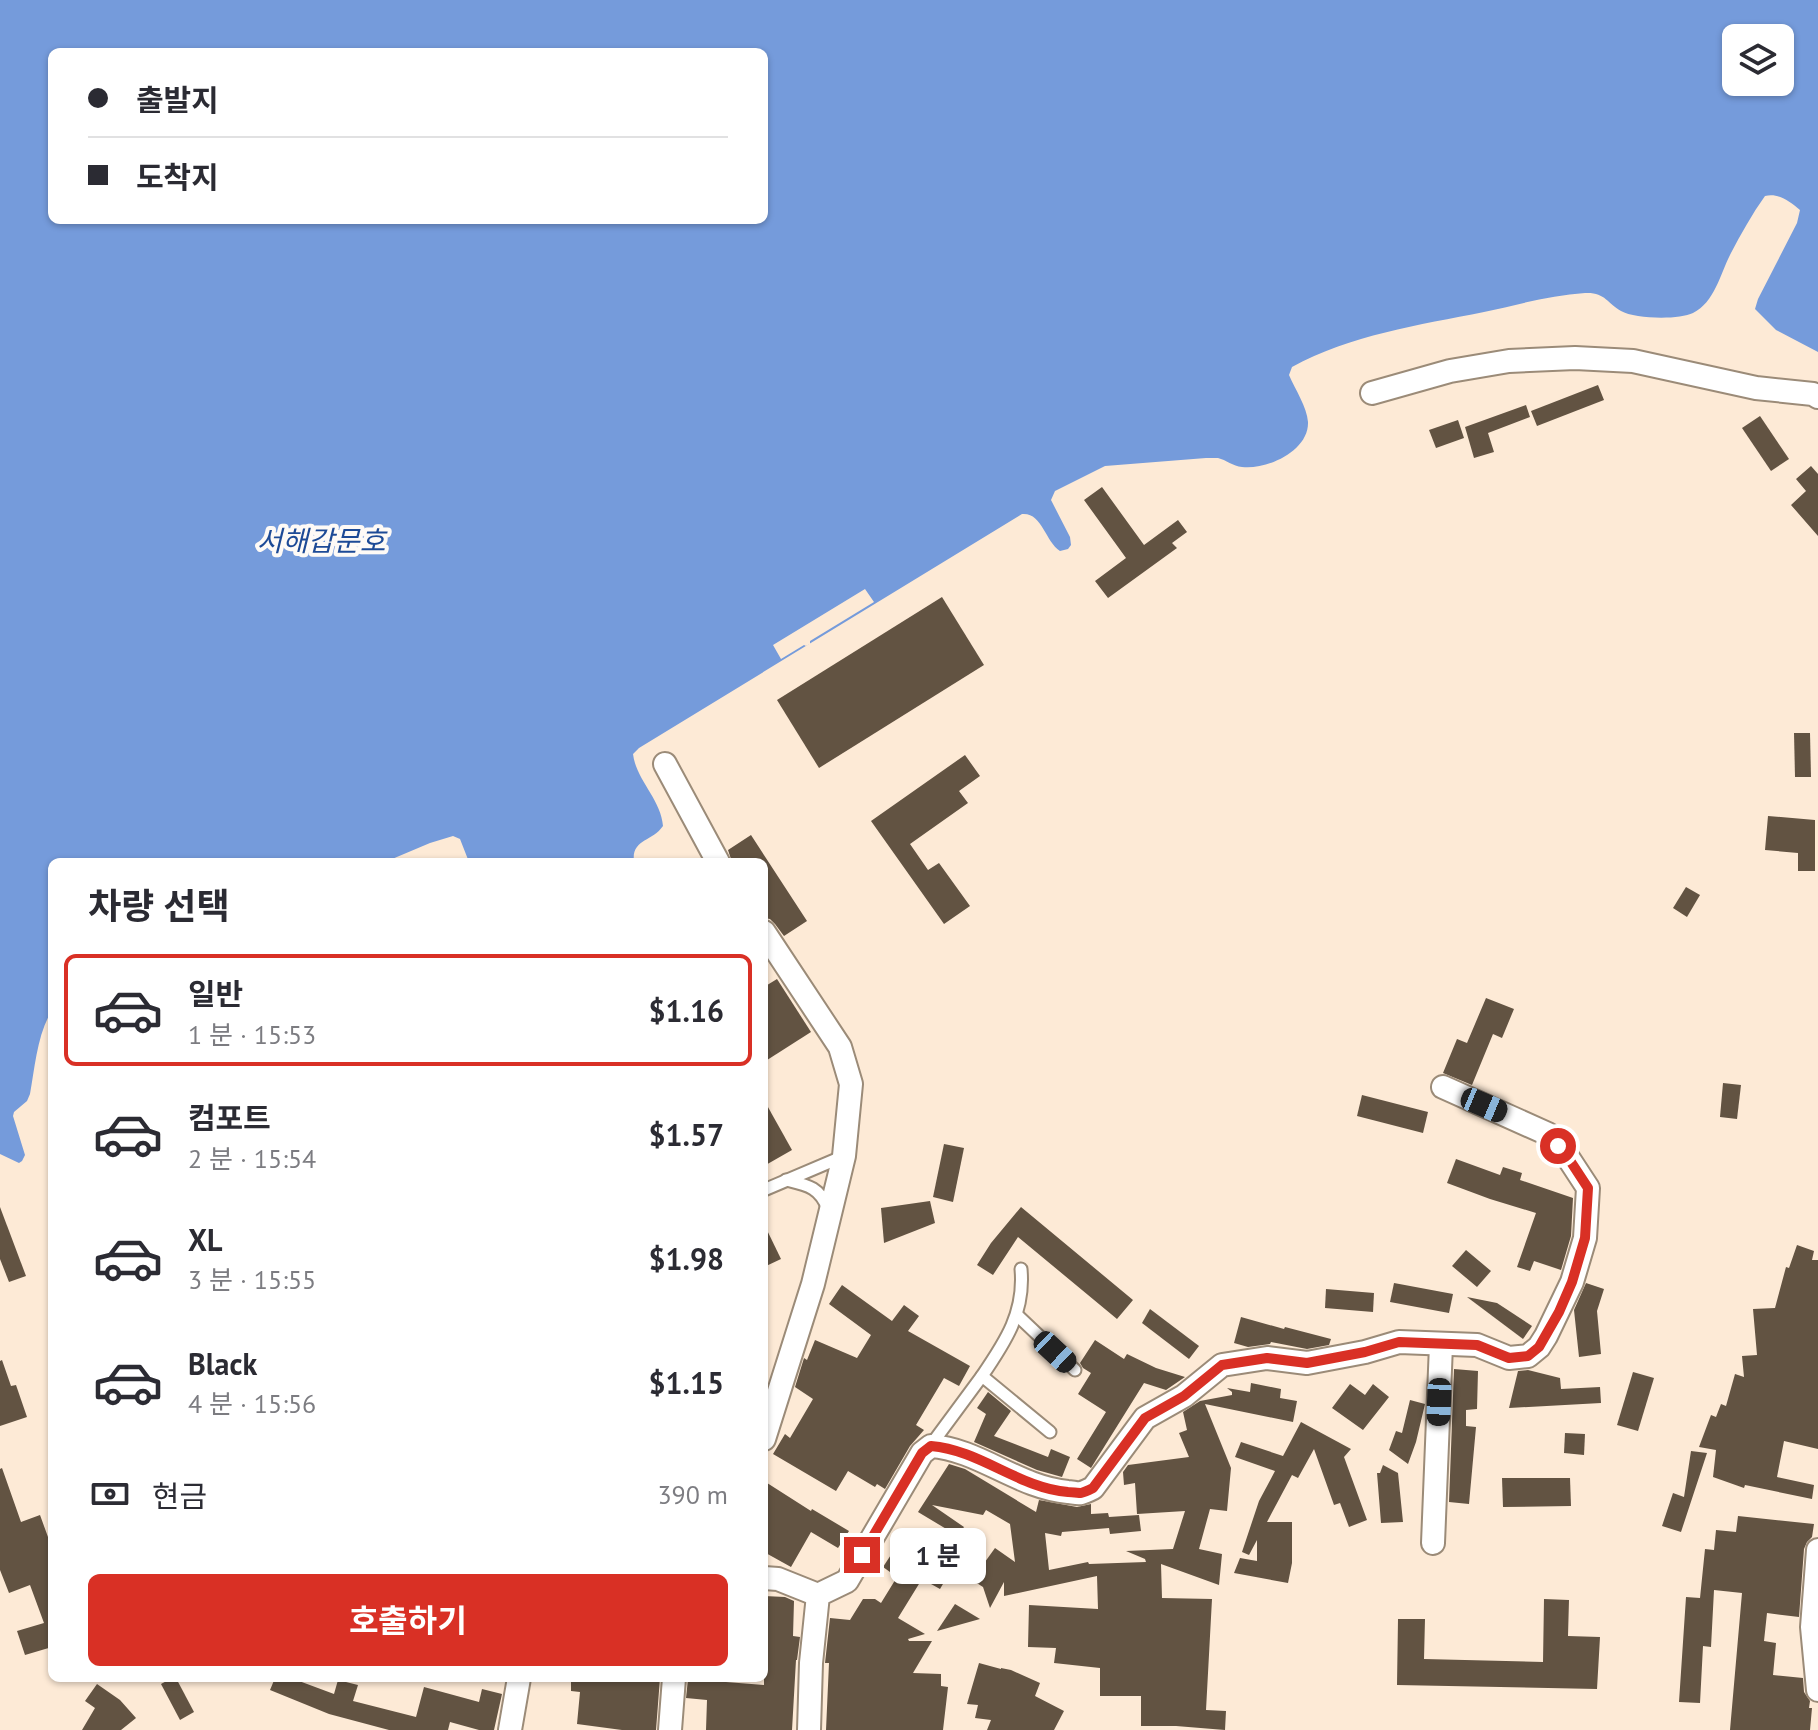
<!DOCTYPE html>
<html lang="ko">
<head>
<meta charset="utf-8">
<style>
	:root { --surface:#fff; --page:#f7f7f7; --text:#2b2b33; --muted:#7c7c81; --line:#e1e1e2; --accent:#d93025 }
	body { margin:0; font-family:"PT Sans","Noto Sans KR",sans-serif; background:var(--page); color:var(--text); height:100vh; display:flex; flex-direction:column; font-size:30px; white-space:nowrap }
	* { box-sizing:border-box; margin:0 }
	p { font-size:26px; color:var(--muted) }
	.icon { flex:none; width:44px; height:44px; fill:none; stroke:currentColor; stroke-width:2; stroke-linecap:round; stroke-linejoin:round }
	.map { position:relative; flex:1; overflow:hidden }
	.drawer { position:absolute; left:48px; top:858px; width:720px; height:824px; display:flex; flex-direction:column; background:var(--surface); border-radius:12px; box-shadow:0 2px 6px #0004 }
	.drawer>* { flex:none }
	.banner { position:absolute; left:48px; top:48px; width:720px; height:176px; border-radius:12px; box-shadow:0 2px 6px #0004; display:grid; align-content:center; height:176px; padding:0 40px; background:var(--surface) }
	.tools { position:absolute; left:1722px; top:24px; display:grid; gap:16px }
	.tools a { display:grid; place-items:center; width:72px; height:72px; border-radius:12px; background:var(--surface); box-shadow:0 2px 6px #0004; font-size:40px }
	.end { position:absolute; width:36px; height:36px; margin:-18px; border:10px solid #d93025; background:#fff; box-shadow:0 0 0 4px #fff }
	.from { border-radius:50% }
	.bubble { position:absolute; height:56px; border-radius:12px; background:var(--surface); box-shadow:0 2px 6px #0004; font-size:26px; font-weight:700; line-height:56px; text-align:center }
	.car { position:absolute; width:24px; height:48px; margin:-24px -12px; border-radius:10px; box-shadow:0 0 6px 2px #0007; background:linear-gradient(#222 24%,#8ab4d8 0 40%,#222 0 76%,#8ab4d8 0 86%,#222 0) }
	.banner b { display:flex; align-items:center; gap:28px; height:76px; font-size:30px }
	.banner b+b { border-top:2px solid var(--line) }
	.banner i { width:20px; height:20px; background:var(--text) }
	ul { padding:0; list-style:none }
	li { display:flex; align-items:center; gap:24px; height:112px; margin:0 16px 12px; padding:0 24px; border:4px solid transparent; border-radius:12px }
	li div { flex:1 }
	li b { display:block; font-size:30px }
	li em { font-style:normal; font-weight:700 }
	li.current { border-color:var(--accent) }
	li>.icon { width:72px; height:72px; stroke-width:1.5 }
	h2 { padding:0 40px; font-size:36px; line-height:96px }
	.pay { display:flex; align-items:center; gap:20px; height:88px; padding:0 40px; font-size:30px }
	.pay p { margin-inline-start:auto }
	.primary-button { display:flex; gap:16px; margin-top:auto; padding:16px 40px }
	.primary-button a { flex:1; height:92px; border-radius:12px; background:var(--accent); color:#fff; font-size:32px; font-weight:700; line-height:92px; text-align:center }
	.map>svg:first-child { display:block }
	.water { fill:#759bdb; fill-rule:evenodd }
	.pier { fill:#fdead6 }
	.building { fill:#625342 }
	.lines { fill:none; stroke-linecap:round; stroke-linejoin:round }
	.service-casing { stroke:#9b8b78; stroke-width:15 }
	.minor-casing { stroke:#9b8b78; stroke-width:26 }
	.service { stroke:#fff; stroke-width:11 }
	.minor { stroke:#fff; stroke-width:22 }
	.route { stroke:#d93025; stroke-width:10 }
	.labels { text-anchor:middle; stroke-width:8; stroke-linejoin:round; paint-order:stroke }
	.water-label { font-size:28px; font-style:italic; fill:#1d4a96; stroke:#fefaf6 }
</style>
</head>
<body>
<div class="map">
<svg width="1818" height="1730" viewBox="0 0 1818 1730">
	<rect width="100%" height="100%" fill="#fdead6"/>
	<path class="water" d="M 0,0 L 1818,0 L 1818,352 L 1776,330 L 1755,309 L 1758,299 L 1797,223 L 1800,210 C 1789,201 1779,193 1765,196 C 1752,214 1741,234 1731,253 C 1720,274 1715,302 1693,313 C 1679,320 1635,319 1621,311 C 1607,303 1605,292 1585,293 C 1551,295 1517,305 1484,312 C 1419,325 1350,335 1292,367 L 1289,375 C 1295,389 1307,407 1308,422 C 1309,451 1267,470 1242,467 C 1233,466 1226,460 1218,458 C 1214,458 1210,458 1206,458 L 1105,466 L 1055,491 L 1051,500 L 1070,537 L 1071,545 L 1068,549 L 1060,551 C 1045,541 1042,512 1022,514 L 639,748 L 633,754 C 636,780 661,799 663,826 C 652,842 631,839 634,862 L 469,862 L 460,839 L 453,836 L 430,843 L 385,862 L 52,862 L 52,1010 C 37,1035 35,1067 30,1094 L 27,1101 L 14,1112 L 13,1116 L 25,1155 L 22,1161 L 19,1163 L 0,1154 ZM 1736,38 L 1780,38 L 1780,82 L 1736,82 ZM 52,52 L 764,52 L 764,220 L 52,220 Z"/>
	<path class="pier" d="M 865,589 L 874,602 L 810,641 L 810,644 L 806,646 L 804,645 L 781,659 L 773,645 Z"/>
	<g class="building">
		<path d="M 1598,385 L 1604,400 L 1537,426 L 1531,411 Z"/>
		<path d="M 1526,405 L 1530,417 L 1488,433 L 1494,452 L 1474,458 L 1465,427 Z"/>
		<path d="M 1760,416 L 1789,459 L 1771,471 L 1742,428 Z"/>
		<path d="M 1458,420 L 1464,438 L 1436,448 L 1429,430 Z"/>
		<path d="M 1811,466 L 1818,474 L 1818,536 L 1791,505 L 1806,491 L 1796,479 Z"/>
		<path d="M 1102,487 L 1144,545 L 1178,520 L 1187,532 L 1172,543 L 1177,548 L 1108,598 L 1095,581 L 1126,558 L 1084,500 Z"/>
		<path d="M 942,597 L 984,665 L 819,768 L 777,700 Z"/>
		<path d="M 1794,733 L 1810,733 L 1811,777 L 1795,777 Z"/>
		<path d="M 965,755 L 980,776 L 959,791 L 968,803 L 910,844 L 928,870 L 939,863 L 970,906 L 944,924 L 871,821 Z"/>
		<path d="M 1768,816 L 1815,820 L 1815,871 L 1798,871 L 1798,853 L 1765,850 Z"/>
		<path d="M 751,835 L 807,921 L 784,936 L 775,924 L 770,919 L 764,918 L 764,862 L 732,862 L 728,850 Z"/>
		<path d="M 1686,887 L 1700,895 L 1687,917 L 1673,908 Z"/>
		<path d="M 777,979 L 811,1032 L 764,1062 L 764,987 Z"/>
		<path d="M 1486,998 L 1514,1009 L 1502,1038 L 1493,1034 L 1472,1085 L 1443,1073 L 1457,1039 L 1467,1043 Z"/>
		<path d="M 1723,1083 L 1741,1085 L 1737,1119 L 1720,1117 Z"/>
		<path d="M 1362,1095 L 1428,1112 L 1423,1133 L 1357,1116 Z"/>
		<path d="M 764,1100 L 792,1150 L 764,1166 Z"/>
		<path d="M 944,1144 L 964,1148 L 953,1202 L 933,1197 Z"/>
		<path d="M 1456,1159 L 1500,1175 L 1503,1167 L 1522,1173 L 1520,1180 L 1573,1198 L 1571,1236 L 1561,1270 L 1534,1261 L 1530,1271 L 1517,1267 L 1536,1213 L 1490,1199 L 1447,1183 Z"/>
		<path d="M 930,1201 L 935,1223 L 884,1243 L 881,1208 Z"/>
		<path d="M 0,1207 L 26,1276 L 9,1282 L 0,1259 Z"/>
		<path d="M 1021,1207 L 1133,1300 L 1117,1319 L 1018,1237 L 993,1275 L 977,1265 L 991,1243 Z"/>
		<path d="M 764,1224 L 781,1259 L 764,1267 Z"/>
		<path d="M 1797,1245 L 1814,1251 L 1812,1260 L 1818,1260 L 1818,1449 L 1784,1441 L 1777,1477 L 1814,1485 L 1812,1499 L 1745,1485 L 1744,1488 L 1713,1477 L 1716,1450 L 1699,1447 L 1711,1415 L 1716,1417 L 1721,1404 L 1726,1406 L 1735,1374 L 1744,1377 L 1742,1356 L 1757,1355 L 1753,1309 L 1775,1308 L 1786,1267 L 1789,1268 Z"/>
		<path d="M 1466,1250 L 1491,1271 L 1477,1287 L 1452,1266 Z"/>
		<path d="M 1394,1283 L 1453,1294 L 1449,1313 L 1390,1302 Z"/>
		<path d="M 1586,1283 L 1604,1289 L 1597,1311 L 1601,1354 L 1579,1357 L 1574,1310 Z"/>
		<path d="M 842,1285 L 892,1321 L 904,1305 L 919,1316 L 908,1331 L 970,1366 L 959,1386 L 944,1378 L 916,1425 L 924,1430 L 910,1446 L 885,1489 L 877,1484 L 875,1487 L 848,1471 L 836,1491 L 773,1454 L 785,1434 L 790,1438 L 813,1399 L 795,1387 L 804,1358 L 807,1360 L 815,1340 L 857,1358 L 871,1335 L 829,1304 Z"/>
		<path d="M 1326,1289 L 1374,1293 L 1373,1312 L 1325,1308 Z"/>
		<path d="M 1467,1297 L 1497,1303 L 1532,1326 L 1523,1339 Z"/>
		<path d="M 1150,1309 L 1199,1346 L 1189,1359 L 1142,1323 Z"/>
		<path d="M 1241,1317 L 1284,1329 L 1285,1327 L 1331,1339 L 1329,1345 L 1307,1349 L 1271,1342 L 1270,1344 L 1248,1347 L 1234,1343 Z"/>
		<path d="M 1095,1340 L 1124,1359 L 1127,1354 L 1156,1368 L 1185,1377 L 1166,1390 L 1144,1383 L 1091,1468 L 1077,1459 L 1106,1412 L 1078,1394 L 1091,1373 L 1083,1368 L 1080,1363 Z"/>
		<path d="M 2,1360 L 11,1386 L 16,1385 L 27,1417 L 0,1426 L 0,1361 Z"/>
		<path d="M 1454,1369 L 1478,1371 L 1477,1409 L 1466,1410 L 1466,1426 L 1476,1427 L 1469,1504 L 1449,1502 Z"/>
		<path d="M 1528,1370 L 1560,1378 L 1561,1389 L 1600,1387 L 1601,1403 L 1509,1408 L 1518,1371 Z"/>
		<path d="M 1633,1372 L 1654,1378 L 1638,1431 L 1617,1425 Z"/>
		<path d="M 1251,1383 L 1281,1389 L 1280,1398 L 1297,1401 L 1293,1422 L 1205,1404 L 1231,1468 L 1227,1511 L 1210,1509 L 1199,1549 L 1222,1554 L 1219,1585 L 1161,1564 L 1162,1598 L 1212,1599 L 1206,1710 L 1226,1711 L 1225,1730 L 1176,1726 L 1141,1726 L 1141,1696 L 1100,1696 L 1100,1668 L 1054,1663 L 1056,1648 L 1028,1647 L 1029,1605 L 1098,1609 L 1097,1576 L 1004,1596 L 1004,1582 L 990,1608 L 983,1587 L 972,1580 L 995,1548 L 1015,1562 L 1010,1524 L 986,1510 L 983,1515 L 932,1505 L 964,1527 L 958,1536 L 918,1512 L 949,1464 L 965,1469 L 1036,1512 L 1039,1500 L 1077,1507 L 1091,1504 L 1091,1514 L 1108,1513 L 1109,1517 L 1139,1515 L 1141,1531 L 1110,1534 L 1109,1528 L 1062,1532 L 1061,1536 L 1045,1533 L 1049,1570 L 1088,1562 L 1089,1564 L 1146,1562 L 1145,1559 L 1126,1551 L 1173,1549 L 1185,1511 L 1137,1514 L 1135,1483 L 1124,1485 L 1123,1472 L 1128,1465 L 1189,1457 L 1179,1433 L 1187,1430 L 1183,1412 L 1200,1401 L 1232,1395 L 1232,1392 L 1227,1388 L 1250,1392 Z"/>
		<path d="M 1350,1384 L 1365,1395 L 1373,1384 L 1389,1397 L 1363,1430 L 1332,1408 Z"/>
		<path d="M 988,1392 L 1011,1411 L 994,1436 L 1048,1457 L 1051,1449 L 1070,1457 L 1062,1477 L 1037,1470 L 974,1442 L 986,1414 L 977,1408 Z"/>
		<path d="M 1410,1400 L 1425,1404 L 1416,1442 L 1408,1464 L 1389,1450 L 1396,1431 L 1402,1433 Z"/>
		<path d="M 1301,1422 L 1351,1449 L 1344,1457 L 1367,1520 L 1349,1527 L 1340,1503 L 1334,1505 L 1314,1449 L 1298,1478 L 1292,1475 L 1267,1522 L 1292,1522 L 1292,1563 L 1288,1583 L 1234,1573 L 1240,1558 L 1257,1561 L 1257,1540 L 1249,1555 L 1242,1552 L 1259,1501 L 1275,1471 L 1235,1457 L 1241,1442 L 1283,1456 Z"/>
		<path d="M 1565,1433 L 1585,1434 L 1584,1455 L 1564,1453 Z"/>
		<path d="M 1691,1451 L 1707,1453 L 1681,1532 L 1662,1526 L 1673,1493 L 1684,1497 Z"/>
		<path d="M 1383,1465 L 1398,1473 L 1403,1522 L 1381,1523 L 1377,1473 L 1380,1473 Z"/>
		<path d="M 2,1468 L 21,1522 L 40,1515 L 52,1548 L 52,1647 L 25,1655 L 17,1631 L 44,1623 L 30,1585 L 9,1593 L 0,1570 L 0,1469 Z"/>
		<path d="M 1502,1478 L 1570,1478 L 1571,1506 L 1503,1507 Z"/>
		<path d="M 764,1481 L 811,1511 L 812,1509 L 849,1531 L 838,1548 L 811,1532 L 791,1567 L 764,1552 Z"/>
		<path d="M 1738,1516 L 1814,1524 L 1812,1537 L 1807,1542 L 1804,1549 L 1799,1617 L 1767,1613 L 1764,1641 L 1776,1643 L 1773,1675 L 1803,1678 L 1804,1692 L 1810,1701 L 1809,1708 L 1812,1708 L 1810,1730 L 1730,1730 L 1742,1593 L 1714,1590 L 1711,1647 L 1703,1646 L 1700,1703 L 1679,1702 L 1686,1597 L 1700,1598 L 1705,1549 L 1714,1550 L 1716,1530 L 1736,1532 Z"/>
		<path d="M 904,1535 L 921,1546 L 920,1548 L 953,1567 L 940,1589 L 922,1579 L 898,1618 L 925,1634 L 908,1639 L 909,1641 L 932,1641 L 913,1673 L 941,1674 L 941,1686 L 948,1687 L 943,1730 L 826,1730 L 829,1663 L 825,1663 L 830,1618 L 850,1620 L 863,1599 L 875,1599 L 881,1603 L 897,1577 L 883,1567 Z"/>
		<path d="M 764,1596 L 785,1597 L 794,1601 L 793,1636 L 800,1637 L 797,1660 L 796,1660 L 792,1730 L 706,1730 L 707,1700 L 686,1698 L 688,1679 L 764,1685 Z"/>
		<path d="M 1544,1599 L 1569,1600 L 1568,1636 L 1600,1637 L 1597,1689 L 1397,1685 L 1398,1619 L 1425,1619 L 1424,1659 L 1543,1662 Z"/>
		<path d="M 955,1604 L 980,1619 L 937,1631 Z"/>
		<path d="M 979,1663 L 1001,1669 L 1001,1668 L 1011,1670 L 1040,1683 L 1035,1696 L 1064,1711 L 1054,1730 L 987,1730 L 991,1720 L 975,1718 L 978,1705 L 967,1704 Z"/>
		<path d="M 172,1678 L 176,1678 L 194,1712 L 180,1720 L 161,1684 Z"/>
		<path d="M 275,1678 L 291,1678 L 334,1694 L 338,1680 L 358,1685 L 353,1701 L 416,1717 L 424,1687 L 479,1702 L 482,1689 L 502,1694 L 494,1730 L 479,1730 L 450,1722 L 448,1730 L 389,1730 L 329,1714 L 270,1690 Z"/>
		<path d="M 571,1678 L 660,1678 L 656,1730 L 622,1730 L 577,1724 L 580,1692 L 571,1691 Z"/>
		<path d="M 97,1684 L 120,1700 L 136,1718 L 121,1730 L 82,1730 L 95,1708 L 85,1701 Z"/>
	</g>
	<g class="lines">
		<g class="service-casing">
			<g id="service">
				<path d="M 786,1180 C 807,1185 820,1187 828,1209"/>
				<path d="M 764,1190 L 844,1156"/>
				<path d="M 1017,1315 L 1075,1370"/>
				<path d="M 982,1376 C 1006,1341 1025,1312 1021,1269"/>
				<path d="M 931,1445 L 982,1376 L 1050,1432"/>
			</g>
		</g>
		<g class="minor-casing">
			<g id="minor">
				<path d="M 1372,393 L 1450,371 L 1509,361 L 1575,358 L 1633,361 L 1756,388 L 1813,394 L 1818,397"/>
				<path d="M 665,764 L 718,862"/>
				<path d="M 764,932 L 840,1047 L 851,1084 L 844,1156 L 813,1284 L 764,1439"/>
				<path d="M 1433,1543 L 1441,1345"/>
				<path d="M 1818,1550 L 1812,1627 L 1818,1690"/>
				<path d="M 764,1578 L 778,1579 L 818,1595"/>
				<path d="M 510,1730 L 519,1678"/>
				<path d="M 670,1730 L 674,1678"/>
				<path d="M 809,1730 L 811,1663 L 818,1595 L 847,1581 L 922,1453 L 931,1446 C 978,1449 1019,1488 1068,1492 C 1072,1492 1077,1494 1081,1493 C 1085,1492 1089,1490 1093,1488 L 1145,1418 L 1184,1396 L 1222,1365 L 1267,1358 L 1307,1363 L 1365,1352 L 1399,1342 L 1477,1345 L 1509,1358 L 1528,1356 L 1539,1347 L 1546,1336 L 1572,1282 L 1585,1238 L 1588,1188 L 1569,1159 L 1548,1134 L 1443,1087"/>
			</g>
		</g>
		<use href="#service" class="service"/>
		<use href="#minor" class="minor"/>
	</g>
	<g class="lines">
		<path class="route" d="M 862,1555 L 922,1453 L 931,1446 C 980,1450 1019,1488 1068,1492 C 1069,1492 1080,1493 1081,1493 C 1085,1492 1089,1490 1093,1488 L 1145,1418 L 1184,1396 L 1222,1365 L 1267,1358 L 1307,1363 L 1365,1352 L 1399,1342 L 1477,1345 L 1509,1358 L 1528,1356 L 1539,1347 L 1559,1312 L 1572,1282 L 1585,1238 L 1588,1188 L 1569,1159 L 1558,1146"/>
	</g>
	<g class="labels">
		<g class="water-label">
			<text x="321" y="551">서해갑문호</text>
		</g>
	</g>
</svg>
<div class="tools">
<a><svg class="icon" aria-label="layers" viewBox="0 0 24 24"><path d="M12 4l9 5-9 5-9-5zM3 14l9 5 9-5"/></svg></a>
</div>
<i class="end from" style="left:1558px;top:1146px"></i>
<i class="end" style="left:862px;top:1555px"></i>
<div class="bubble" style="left:890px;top:1528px;width:96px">1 분</div>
<i class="car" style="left:1484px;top:1105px;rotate:113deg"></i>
<i class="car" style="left:1055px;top:1352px;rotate:133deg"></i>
<i class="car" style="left:1439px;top:1402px;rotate:182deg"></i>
<div class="banner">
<b><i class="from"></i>출발지</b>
<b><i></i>도착지</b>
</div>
<section class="drawer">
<h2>차량 선택</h2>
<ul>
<li class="current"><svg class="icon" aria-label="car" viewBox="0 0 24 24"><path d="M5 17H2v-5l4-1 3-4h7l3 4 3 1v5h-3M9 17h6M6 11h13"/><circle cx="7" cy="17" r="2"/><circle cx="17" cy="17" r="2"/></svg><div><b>일반</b><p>1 분 · 15:53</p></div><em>$1.16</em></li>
<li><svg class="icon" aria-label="car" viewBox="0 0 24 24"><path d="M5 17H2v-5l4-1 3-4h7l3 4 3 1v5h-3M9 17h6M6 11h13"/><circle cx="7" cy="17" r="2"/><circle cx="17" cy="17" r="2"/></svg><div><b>컴포트</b><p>2 분 · 15:54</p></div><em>$1.57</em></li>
<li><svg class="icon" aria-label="car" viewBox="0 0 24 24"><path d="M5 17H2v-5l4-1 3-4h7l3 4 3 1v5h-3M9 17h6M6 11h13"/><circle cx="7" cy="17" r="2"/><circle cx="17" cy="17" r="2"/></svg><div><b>XL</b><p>3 분 · 15:55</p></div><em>$1.98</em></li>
<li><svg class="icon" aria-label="car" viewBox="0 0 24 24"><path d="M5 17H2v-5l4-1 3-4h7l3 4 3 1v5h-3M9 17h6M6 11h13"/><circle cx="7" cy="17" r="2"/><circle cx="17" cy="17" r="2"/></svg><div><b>Black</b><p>4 분 · 15:56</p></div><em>$1.15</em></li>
</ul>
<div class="pay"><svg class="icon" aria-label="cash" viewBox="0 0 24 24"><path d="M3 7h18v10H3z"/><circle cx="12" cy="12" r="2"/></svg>현금<p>390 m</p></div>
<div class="primary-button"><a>호출하기</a></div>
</section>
</div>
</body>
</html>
